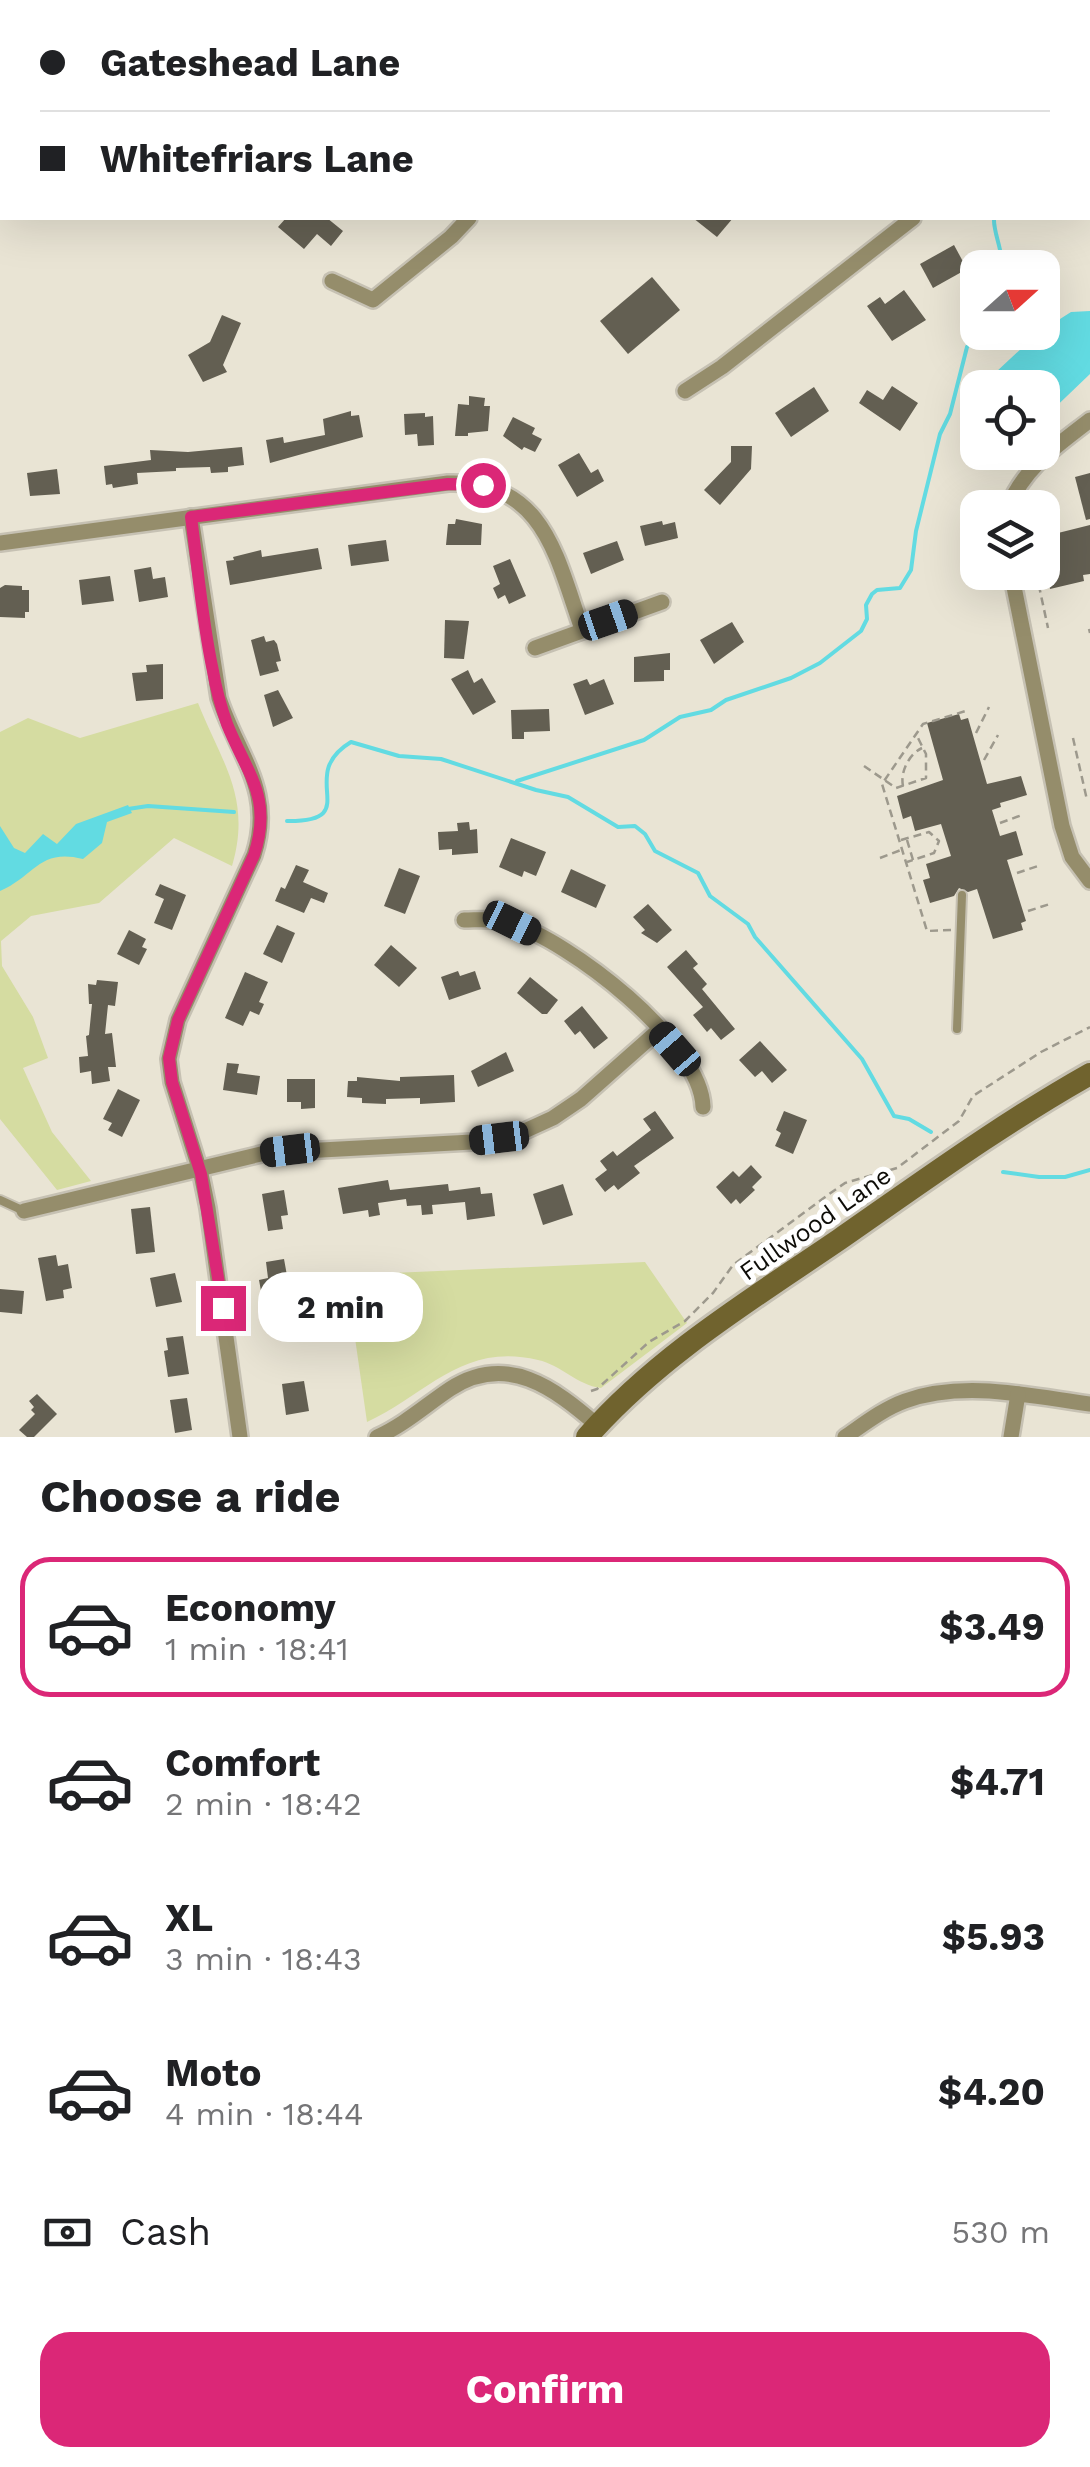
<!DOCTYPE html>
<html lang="en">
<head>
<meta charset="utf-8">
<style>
	:root { --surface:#fff; --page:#f2f2f2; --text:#202124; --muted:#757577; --line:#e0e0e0; --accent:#db2777 }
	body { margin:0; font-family:"Work Sans",sans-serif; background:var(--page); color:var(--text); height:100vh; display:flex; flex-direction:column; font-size:38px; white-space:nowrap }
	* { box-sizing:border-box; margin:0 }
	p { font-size:32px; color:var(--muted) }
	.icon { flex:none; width:55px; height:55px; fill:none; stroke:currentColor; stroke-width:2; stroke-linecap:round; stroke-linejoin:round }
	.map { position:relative; height:1437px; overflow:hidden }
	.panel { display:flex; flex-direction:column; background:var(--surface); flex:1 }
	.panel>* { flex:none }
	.top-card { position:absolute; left:0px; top:0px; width:1090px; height:220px; box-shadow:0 10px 40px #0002; display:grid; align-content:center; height:220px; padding:0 40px; background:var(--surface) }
	.needle { width:65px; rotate:69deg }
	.fabs { position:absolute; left:960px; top:250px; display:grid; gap:20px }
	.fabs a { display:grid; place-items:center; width:100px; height:100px; border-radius:20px; background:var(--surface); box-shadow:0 10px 40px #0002; font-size:50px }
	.end { position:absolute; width:45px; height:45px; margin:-22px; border:12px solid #db2777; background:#fff; box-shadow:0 0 0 5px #fff }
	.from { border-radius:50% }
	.bubble { position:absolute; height:70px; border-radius:30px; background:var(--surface); box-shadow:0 10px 40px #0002; font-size:32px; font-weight:700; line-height:70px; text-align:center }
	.car { position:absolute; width:30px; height:60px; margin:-30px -15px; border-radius:12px; box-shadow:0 0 8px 2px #0007; background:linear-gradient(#222 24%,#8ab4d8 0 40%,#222 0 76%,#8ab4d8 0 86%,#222 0) }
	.top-card b { display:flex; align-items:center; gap:35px; height:95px; font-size:38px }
	.top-card b+b { border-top:2px solid var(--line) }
	.top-card i { width:25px; height:25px; background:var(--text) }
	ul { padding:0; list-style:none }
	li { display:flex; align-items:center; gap:30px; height:140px; margin:0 20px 15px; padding:0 20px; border:5px solid transparent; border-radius:30px }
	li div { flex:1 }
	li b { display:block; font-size:38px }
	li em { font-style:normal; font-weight:700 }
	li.current { border-color:var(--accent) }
	li>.icon { width:90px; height:90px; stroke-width:1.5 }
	h2 { padding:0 40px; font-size:45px; line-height:120px }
	.pay { display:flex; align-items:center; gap:25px; height:110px; padding:0 40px; font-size:38px }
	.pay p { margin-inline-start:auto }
	.primary-button { display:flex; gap:20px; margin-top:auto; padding:20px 40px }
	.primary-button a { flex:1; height:115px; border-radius:30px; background:var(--accent); color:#fff; font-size:40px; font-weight:700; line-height:115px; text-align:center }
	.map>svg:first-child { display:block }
	.green { fill:#d5dca1 }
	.water { fill:#62dbe2 }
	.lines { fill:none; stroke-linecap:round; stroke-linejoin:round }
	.stream { stroke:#62dbe2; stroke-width:4 }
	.building { fill:#635f52 }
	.lane-casing { stroke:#c6c1b3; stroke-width:12 }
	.street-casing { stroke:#c6c1b3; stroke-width:20 }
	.secondary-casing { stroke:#c6c1b3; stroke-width:28 }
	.path { stroke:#9d998d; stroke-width:2.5; stroke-dasharray:8 5; stroke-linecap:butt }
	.lane { stroke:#958d6b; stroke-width:8 }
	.street { stroke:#958d6b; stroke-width:15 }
	.secondary { stroke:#70632e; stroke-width:22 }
	.route { stroke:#db2777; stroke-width:12 }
	.labels { text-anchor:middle; stroke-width:10; stroke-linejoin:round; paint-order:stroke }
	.street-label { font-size:25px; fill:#0d0c07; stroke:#fff }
</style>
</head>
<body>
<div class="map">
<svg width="1090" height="1437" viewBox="0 0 1090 1437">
	<rect width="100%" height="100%" fill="#e9e4d4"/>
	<g class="green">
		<path d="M 198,703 C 222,763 252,798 232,866 L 174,838 L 99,903 L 31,916 L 1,941 L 2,966 L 33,1017 L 48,1058 L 23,1068 L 52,1132 L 91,1181 L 57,1190 L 0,1119 L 0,732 L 28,718 L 80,738 Z"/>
		<path d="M 645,1262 L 687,1323 L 601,1388 C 577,1385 561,1365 538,1360 C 462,1342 428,1394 367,1422 L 346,1275 Z"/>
	</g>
	<g class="water">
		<path d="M 1090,311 L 1090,374 L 1043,419 L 1042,388 L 980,387 L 1038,333 L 1071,312 Z"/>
		<path d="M 128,805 L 132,813 L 107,822 L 102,843 L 83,859 C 39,848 35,876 0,891 L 0,826 L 14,848 L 25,853 L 43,834 L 57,844 L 76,824 Z"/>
	</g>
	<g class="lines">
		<g class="stream">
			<path d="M 994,218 C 993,234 1005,253 1000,268"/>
			<path d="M 517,781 L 644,740 L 680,717 L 711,710 L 726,700 L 791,678 L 820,663 L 861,631 L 867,619 L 866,605 L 872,594 L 877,590 L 900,588 L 911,570 L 916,531 L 940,434 L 950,414 L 967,347 L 978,332"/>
			<path d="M 128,809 L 148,806 L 234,812"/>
			<path d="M 287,821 C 366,822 294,776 351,742 L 399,756 L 441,759 L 536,790 L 568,797 L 618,827 L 635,826 L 645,834 L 655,851 L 698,873 L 710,896 L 748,924 L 755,937 L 862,1059 L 894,1116 L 909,1119 L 931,1132"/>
			<path d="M 1003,1172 L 1039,1177 L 1065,1177 L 1090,1170"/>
		</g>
	</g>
	<g class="building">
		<path d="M 286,218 L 327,218 L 343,231 L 331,246 L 317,234 L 304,249 L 278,227 Z"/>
		<path d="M 693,218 L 733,218 L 717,237 Z"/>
		<path d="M 954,245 L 967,269 L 933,288 L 920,264 Z"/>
		<path d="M 652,277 L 680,310 L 628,354 L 600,321 Z"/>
		<path d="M 904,290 L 926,320 L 892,341 L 867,306 L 880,297 L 885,304 Z"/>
		<path d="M 222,315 L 241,323 L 223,365 L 227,372 L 203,382 L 188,355 L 210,342 Z"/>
		<path d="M 892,386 L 918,403 L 900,431 L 859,403 L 867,390 L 883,400 Z"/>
		<path d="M 814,387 L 829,411 L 791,437 L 775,413 Z"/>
		<path d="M 469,396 L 485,398 L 484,406 L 490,406 L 488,431 L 468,433 L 468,436 L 455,436 L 458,404 L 469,405 Z"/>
		<path d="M 351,411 L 351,416 L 359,415 L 363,437 L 270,463 L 266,440 L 283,437 L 284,443 L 325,435 L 323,419 Z"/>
		<path d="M 425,413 L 425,417 L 433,416 L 434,445 L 418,446 L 417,434 L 405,435 L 404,414 Z"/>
		<path d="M 513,417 L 535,428 L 532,434 L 542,439 L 535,452 L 524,447 L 522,450 L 503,436 Z"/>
		<path d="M 731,446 L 752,446 L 751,469 L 720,505 L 704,490 L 731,462 Z"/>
		<path d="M 242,447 L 244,465 L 228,467 L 228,472 L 211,473 L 210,467 L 176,468 L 176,471 L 137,473 L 138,484 L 113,488 L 112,484 L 106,485 L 104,466 L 151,460 L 150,450 L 188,452 Z"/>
		<path d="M 579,453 L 591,473 L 598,469 L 604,481 L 577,497 L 558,465 Z"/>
		<path d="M 57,469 L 60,494 L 30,496 L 27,473 Z"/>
		<path d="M 1090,473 L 1090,519 L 1086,520 L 1075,477 Z"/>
		<path d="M 456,519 L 482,524 L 481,545 L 446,545 L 448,524 L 455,524 Z"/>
		<path d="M 662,521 L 663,525 L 675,522 L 678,538 L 645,546 L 640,526 Z"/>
		<path d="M 1090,525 L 1090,574 L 1083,575 L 1084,581 L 1050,589 L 1049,583 L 1041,585 L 1038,572 L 1042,572 L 1042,543 L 1048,542 L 1046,536 Z"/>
		<path d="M 386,540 L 389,561 L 351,566 L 348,545 Z"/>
		<path d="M 617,541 L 624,560 L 591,574 L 583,553 Z"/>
		<path d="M 318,548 L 322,569 L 230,585 L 226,561 L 234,560 L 233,557 L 261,550 L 262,557 Z"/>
		<path d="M 510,559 L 526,596 L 509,604 L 505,595 L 498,599 L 493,588 L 500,584 L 493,566 Z"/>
		<path d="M 151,567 L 153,579 L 165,577 L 168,597 L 139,602 L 134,570 Z"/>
		<path d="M 110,576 L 114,601 L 82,605 L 79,580 Z"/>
		<path d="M 5,585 L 22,586 L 22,590 L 29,590 L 29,612 L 25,612 L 25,618 L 0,617 L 0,588 Z"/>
		<path d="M 445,620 L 469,621 L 464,659 L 444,658 Z"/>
		<path d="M 732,622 L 744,642 L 714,664 L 700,640 Z"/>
		<path d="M 264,636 L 266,642 L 274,640 L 277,644 L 281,661 L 276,662 L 279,671 L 260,676 L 251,640 Z"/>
		<path d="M 670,653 L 670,670 L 664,670 L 664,681 L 634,682 L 634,657 Z"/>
		<path d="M 163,664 L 163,699 L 136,701 L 132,673 L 147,672 L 146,665 Z"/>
		<path d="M 468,670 L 474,683 L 482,678 L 496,702 L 473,715 L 451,679 Z"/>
		<path d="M 587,679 L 590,685 L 604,679 L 614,704 L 585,715 L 573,684 Z"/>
		<path d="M 278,690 L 293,718 L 273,727 L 264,695 Z"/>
		<path d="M 549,709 L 550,731 L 524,732 L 524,739 L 512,739 L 511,710 Z"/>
		<path d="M 959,714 L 961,720 L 968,718 L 987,784 L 1021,776 L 1027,795 L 1000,803 L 1001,807 L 992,810 L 1000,836 L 1016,831 L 1023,855 L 1007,860 L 1026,921 L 1021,923 L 1023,930 L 993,939 L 977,889 L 968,892 L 959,888 L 954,896 L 930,903 L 923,880 L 930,878 L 926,864 L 951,856 L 941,824 L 915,831 L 911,816 L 903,819 L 897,796 L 943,780 L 927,723 Z"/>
		<path d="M 469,822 L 470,830 L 477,829 L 478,853 L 452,855 L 452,849 L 439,850 L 438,832 L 458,831 L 457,823 Z"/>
		<path d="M 511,838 L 546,852 L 536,876 L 524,871 L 522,877 L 499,867 Z"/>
		<path d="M 296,865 L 309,870 L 303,882 L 328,893 L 324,903 L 311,898 L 304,913 L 275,901 L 281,887 L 285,889 Z"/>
		<path d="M 399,868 L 420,876 L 405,914 L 384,906 Z"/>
		<path d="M 571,869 L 606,885 L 596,908 L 561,892 Z"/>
		<path d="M 160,884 L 186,895 L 172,930 L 154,923 L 164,899 L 155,895 Z"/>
		<path d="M 648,904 L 672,930 L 657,943 L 641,933 L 645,930 L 633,917 Z"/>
		<path d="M 277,925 L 295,933 L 282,963 L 263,954 Z"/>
		<path d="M 129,930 L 146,939 L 142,947 L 147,949 L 139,965 L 117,954 Z"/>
		<path d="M 391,945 L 417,968 L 399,987 L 374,965 Z"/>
		<path d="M 686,950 L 698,964 L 693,968 L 707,984 L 702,989 L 735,1029 L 721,1040 L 711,1028 L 707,1032 L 693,1015 L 703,1007 L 667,967 Z"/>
		<path d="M 458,971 L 460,976 L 475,971 L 481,989 L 449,1000 L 441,977 Z"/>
		<path d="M 245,972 L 268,982 L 259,1002 L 264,1004 L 259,1015 L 250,1011 L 243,1026 L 225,1018 Z"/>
		<path d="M 530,977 L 558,1000 L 547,1014 L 542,1014 L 517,993 Z"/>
		<path d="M 97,980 L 118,982 L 115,1006 L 108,1005 L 105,1034 L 112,1033 L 116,1067 L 108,1067 L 110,1081 L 92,1084 L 91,1071 L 80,1073 L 79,1057 L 88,1056 L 86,1036 L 89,1035 L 92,1004 L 89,1004 L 88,984 L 96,985 Z"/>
		<path d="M 582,1006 L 608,1038 L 594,1049 L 580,1031 L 575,1035 L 564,1021 Z"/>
		<path d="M 760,1041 L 787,1070 L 772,1083 L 762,1071 L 755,1077 L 739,1060 Z"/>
		<path d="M 506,1052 L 514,1071 L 478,1087 L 471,1071 Z"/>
		<path d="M 227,1063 L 239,1064 L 237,1073 L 260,1076 L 257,1095 L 223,1090 Z"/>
		<path d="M 454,1075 L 455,1102 L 420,1104 L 420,1098 L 386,1099 L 386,1104 L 362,1103 L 362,1098 L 347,1097 L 348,1081 L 357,1081 L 357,1077 L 400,1081 L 400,1077 Z"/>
		<path d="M 287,1079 L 315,1079 L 315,1108 L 301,1109 L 301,1102 L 287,1102 Z"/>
		<path d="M 118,1089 L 140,1100 L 122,1137 L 108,1130 L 112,1123 L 103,1119 Z"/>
		<path d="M 655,1111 L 674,1138 L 634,1166 L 640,1173 L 618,1190 L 614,1185 L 605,1192 L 595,1179 L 607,1170 L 600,1161 L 613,1151 L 617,1156 L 651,1130 L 643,1119 Z"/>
		<path d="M 784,1111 L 807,1120 L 793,1154 L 775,1146 L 781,1133 L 776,1130 Z"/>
		<path d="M 751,1165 L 762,1177 L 752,1187 L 755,1190 L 740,1204 L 736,1199 L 731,1204 L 716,1187 L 733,1171 L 739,1177 Z"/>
		<path d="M 388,1180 L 390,1190 L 448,1184 L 449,1191 L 480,1187 L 481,1194 L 492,1193 L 495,1216 L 467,1220 L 465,1202 L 432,1205 L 433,1214 L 422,1215 L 421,1205 L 407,1206 L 406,1199 L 378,1203 L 380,1215 L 369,1217 L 368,1210 L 343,1214 L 338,1188 Z"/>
		<path d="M 563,1184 L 573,1215 L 543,1225 L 533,1194 Z"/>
		<path d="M 284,1190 L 288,1215 L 281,1216 L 283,1229 L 268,1231 L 262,1194 Z"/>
		<path d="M 150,1207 L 155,1252 L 136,1254 L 131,1209 Z"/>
		<path d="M 56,1255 L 58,1266 L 68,1264 L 72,1288 L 63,1290 L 64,1298 L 46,1301 L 38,1258 Z"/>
		<path d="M 284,1259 L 288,1281 L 283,1281 L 284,1288 L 261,1291 L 259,1280 L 268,1278 L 266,1262 Z"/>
		<path d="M 175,1273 L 182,1302 L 156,1307 L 150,1278 Z"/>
		<path d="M 0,1289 L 24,1291 L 22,1314 L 0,1312 Z"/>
		<path d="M 299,1302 L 307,1335 L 290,1338 L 284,1304 Z"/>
		<path d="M 183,1336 L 189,1374 L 168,1377 L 164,1351 L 168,1350 L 166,1338 Z"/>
		<path d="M 304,1381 L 309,1411 L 286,1415 L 282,1384 Z"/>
		<path d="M 37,1394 L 57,1414 L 34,1437 L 27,1437 L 19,1430 L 35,1414 L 31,1410 L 34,1407 L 29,1401 Z"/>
		<path d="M 187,1398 L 192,1430 L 175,1433 L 170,1400 Z"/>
	</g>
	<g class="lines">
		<g class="lane-casing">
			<g id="lane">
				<path d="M 957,1029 L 962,895"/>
				<path d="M 0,1200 L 24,1211"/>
			</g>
		</g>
		<g class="street-casing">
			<g id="street">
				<path d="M 16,2 L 20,0"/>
				<path d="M 605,2 L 607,0"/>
				<path d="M 0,16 L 2,14"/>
				<path d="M 1088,80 L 1090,78"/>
				<path d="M 332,281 L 373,300 L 451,237 L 469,218"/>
				<path d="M 685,391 L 722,367 L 913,218"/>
				<path d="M 1008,508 C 1024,467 1057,446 1090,420"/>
				<path d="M 191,517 L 219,698 C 238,756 275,791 254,855 L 178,1020 L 169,1059 L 172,1082 L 201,1174 L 208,1208 L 240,1437"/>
				<path d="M 0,543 L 448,483 C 544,480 556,556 582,629"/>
				<path d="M 1011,572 L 1062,826 L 1072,857 L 1090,881"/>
				<path d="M 535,648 L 662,602"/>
				<path d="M 464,920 C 479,920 495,918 510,923 C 569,940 701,1042 703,1107"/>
				<path d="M 24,1211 L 265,1153 L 472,1142 L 518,1134 L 553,1118 L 581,1099 L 659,1030"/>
				<path d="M 377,1437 C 404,1425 426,1405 450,1389 C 507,1352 554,1388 597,1425"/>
				<path d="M 845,1437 C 864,1424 883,1409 905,1401 C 964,1380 1030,1396 1090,1404"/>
				<path d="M 1011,1437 L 1018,1394"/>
			</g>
		</g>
		<g class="secondary-casing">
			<path id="secondary" d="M 587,1437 C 658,1356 752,1299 840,1239 C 922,1182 1003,1123 1090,1074"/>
		</g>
		<g class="path">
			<path d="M 1036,572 L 1048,628"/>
			<path d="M 1089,629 L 1090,633"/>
			<path d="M 976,733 L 989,707"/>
			<path d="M 1073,738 L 1087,800"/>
			<path d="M 984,760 L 998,735"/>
			<path d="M 864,766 L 896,788 L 926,778 L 926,754 L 916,734"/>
			<path d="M 903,786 C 900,772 909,754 922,748"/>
			<path d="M 1000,823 L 1022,815"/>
			<path d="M 901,840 L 929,832 L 939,841 L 934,853 L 907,862"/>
			<path d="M 907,840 L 913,860"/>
			<path d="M 880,858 L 901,850"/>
			<path d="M 1017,873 L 1038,866"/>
			<path d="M 1028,911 L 1050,904"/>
			<path d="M 951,930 L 927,931 L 882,784 L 923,724 L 969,710"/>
			<path d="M 591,1391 L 597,1389 L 649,1342 L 685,1321 L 713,1293 L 733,1265 L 832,1192 L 845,1183 L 897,1168 L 959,1121 L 973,1096 L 1041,1052 L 1090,1027"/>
		</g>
		<use href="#lane" class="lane"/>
		<use href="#street" class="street"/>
		<use href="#secondary" class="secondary"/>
	</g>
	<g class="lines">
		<path class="route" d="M 223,1308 L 201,1174 L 172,1082 L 169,1058 L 178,1020 L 254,855 C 273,797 247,774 227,724 C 221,707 216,689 213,671 C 202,621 198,568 191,517 L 448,484 L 483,485"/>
	</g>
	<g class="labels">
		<g class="street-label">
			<text transform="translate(815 1223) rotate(-35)" y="9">Fullwood Lane</text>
		</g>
	</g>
</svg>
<div class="fabs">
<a><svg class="needle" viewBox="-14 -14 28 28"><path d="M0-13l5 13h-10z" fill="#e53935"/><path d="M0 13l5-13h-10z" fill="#757577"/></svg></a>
<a><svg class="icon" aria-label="locate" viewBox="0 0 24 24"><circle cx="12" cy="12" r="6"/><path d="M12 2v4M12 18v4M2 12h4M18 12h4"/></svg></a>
<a><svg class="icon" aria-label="layers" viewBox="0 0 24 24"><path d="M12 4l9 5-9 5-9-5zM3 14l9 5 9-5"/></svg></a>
</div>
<i class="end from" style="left:483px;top:485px"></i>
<i class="end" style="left:223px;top:1308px"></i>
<div class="bubble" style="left:258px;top:1272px;width:165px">2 min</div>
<i class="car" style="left:608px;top:620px;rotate:71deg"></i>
<i class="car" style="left:512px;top:923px;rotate:116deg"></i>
<i class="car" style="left:675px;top:1049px;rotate:319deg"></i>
<i class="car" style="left:499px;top:1138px;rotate:263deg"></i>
<i class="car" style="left:290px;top:1150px;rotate:263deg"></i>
<div class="top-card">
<b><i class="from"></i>Gateshead Lane</b>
<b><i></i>Whitefriars Lane</b>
</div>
</div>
<section class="panel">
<h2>Choose a ride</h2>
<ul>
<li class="current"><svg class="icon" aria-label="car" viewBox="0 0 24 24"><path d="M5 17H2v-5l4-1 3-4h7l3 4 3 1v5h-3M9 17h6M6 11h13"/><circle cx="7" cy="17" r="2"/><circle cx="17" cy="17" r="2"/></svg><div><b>Economy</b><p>1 min · 18:41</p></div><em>$3.49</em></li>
<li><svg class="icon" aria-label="car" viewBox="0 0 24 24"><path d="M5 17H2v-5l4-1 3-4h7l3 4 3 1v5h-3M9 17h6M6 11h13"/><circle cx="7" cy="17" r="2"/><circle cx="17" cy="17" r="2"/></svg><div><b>Comfort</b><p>2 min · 18:42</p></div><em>$4.71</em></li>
<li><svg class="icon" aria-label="car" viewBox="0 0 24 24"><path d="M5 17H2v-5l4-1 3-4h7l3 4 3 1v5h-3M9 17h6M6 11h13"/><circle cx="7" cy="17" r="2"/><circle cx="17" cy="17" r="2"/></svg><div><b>XL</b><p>3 min · 18:43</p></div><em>$5.93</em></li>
<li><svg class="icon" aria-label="car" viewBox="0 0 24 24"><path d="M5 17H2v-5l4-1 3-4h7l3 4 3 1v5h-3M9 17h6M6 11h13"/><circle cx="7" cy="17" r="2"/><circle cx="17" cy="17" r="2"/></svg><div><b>Moto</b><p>4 min · 18:44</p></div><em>$4.20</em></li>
</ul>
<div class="pay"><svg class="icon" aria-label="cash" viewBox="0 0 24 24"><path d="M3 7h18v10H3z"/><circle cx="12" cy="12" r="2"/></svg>Cash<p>530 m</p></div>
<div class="primary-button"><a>Confirm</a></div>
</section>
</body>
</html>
